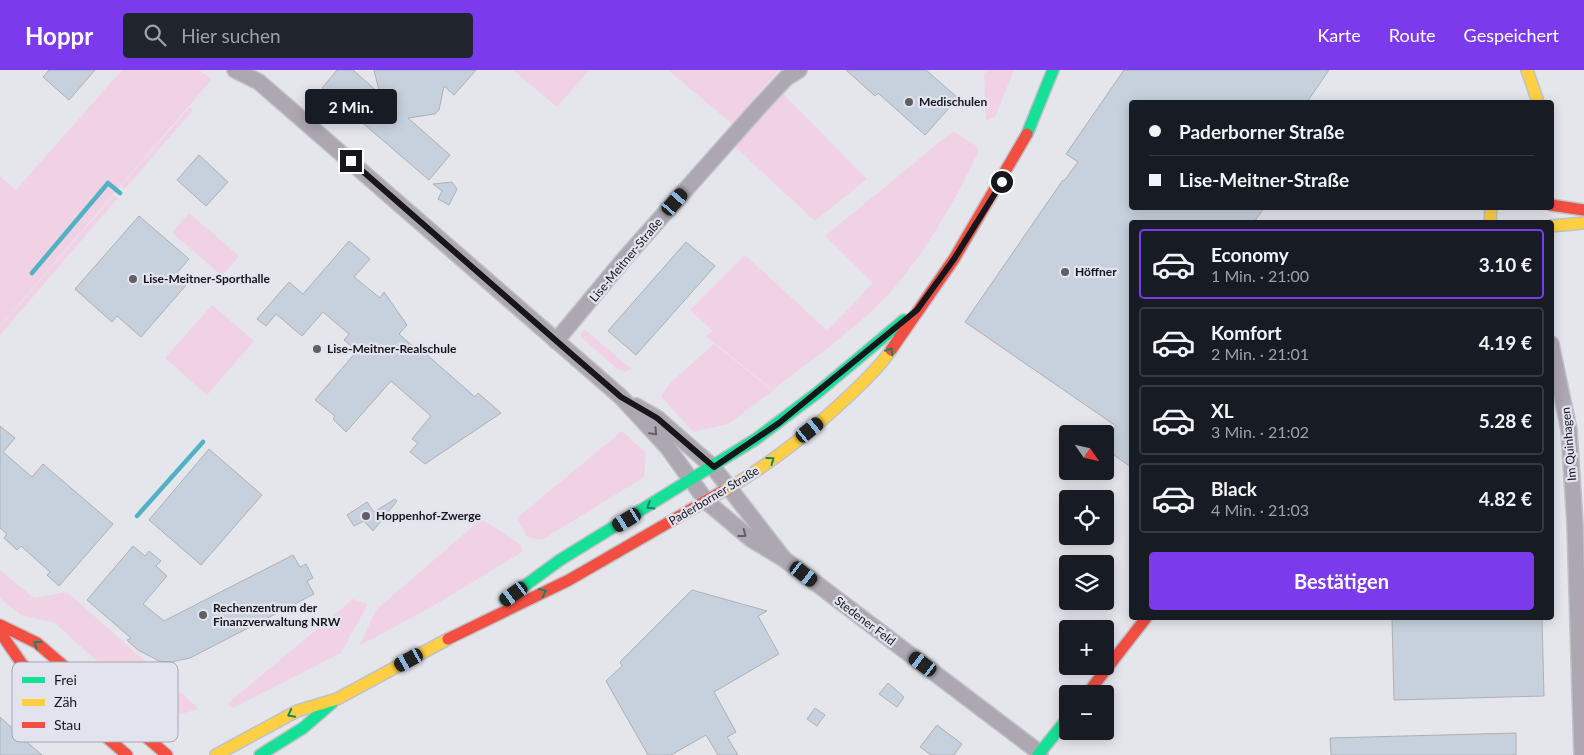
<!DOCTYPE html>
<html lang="de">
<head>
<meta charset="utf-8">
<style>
	:root { --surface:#171b24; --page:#20242c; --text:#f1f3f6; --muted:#9ea1a6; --line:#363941; --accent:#7c3aed }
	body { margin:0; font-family:Lato,sans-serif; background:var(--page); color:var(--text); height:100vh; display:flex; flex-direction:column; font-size:19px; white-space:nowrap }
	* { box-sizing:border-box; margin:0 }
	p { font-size:16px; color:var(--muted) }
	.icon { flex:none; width:28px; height:28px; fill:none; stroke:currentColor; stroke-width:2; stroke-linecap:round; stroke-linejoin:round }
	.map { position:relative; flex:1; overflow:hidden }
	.side { position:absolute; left:1129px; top:150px; width:425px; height:400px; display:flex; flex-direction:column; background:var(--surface); border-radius:5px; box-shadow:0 2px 12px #0003 }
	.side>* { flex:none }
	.banner { position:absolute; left:1129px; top:30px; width:425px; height:110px; border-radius:5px; box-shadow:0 2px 12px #0003; display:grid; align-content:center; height:110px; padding:0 20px; background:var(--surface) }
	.needle { width:32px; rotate:124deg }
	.buttons { position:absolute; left:1059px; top:355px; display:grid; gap:10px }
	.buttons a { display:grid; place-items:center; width:55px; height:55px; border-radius:5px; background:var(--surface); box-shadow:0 2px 12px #0003; font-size:25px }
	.end { position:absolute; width:22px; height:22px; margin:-11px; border:6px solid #17171b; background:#fff; box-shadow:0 0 0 2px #fff }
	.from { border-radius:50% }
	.bubble { position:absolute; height:35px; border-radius:5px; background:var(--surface); box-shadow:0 2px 12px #0003; font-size:16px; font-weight:700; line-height:35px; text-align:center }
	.car { position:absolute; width:15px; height:30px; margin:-15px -8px; border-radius:6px; box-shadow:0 0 4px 1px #0007; background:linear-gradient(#222 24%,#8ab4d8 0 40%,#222 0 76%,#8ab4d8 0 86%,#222 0) }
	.banner b { display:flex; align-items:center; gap:18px; height:48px; font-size:19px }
	.banner b+b { border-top:1px solid var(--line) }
	.banner i { width:12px; height:12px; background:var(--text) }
	ul { padding:9px 0 0; list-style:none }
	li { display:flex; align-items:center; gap:15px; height:70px; margin:0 10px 8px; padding:0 10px; border:2px solid var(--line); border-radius:5px }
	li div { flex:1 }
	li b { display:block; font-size:19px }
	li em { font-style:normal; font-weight:700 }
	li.selected { border-color:var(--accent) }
	li>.icon { width:45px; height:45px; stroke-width:1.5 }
	.cta { display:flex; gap:10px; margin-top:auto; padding:10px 20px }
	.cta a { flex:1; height:58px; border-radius:5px; background:var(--accent); color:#fff; font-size:20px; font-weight:700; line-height:58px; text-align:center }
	header { display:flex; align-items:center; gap:30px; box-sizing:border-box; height:70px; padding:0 25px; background:var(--accent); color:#fff }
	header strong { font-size:24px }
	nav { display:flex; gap:28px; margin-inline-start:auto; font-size:18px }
	.search { width:350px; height:45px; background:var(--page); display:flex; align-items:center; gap:12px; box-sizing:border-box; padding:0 18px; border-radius:5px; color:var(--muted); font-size:19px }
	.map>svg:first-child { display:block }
	.green { fill:#f1d2e4 }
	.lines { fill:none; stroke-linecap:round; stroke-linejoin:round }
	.stream { stroke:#53b1c6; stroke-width:4.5 }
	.building { fill:#c7d1dd; stroke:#aeb0b4 }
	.street-casing { stroke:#c1c2c6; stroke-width:18 }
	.fast-casing { stroke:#c1c2c6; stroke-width:14 }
	.slow-casing { stroke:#c1c2c6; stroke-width:14 }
	.jam-casing { stroke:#c1c2c6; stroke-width:14 }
	.street { stroke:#aca7b0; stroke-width:15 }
	.fast { stroke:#16e098; stroke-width:11 }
	.slow { stroke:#ffcf43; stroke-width:11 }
	.jam { stroke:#f24e42; stroke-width:11 }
	.oneway { stroke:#168660 }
	.oneway2 { stroke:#625f66 }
	.route { stroke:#17171b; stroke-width:6 }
	.poi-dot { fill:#5f5f64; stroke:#e2e3ef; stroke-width:2 }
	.labels { text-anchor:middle; stroke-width:4.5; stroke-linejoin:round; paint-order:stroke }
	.poi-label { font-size:12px; font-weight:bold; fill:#17171b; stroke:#e2e3ef; text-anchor:start }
	.street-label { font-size:12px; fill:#17171b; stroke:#e2e3ef }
	.key { fill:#e2e3ef; stroke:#a5a6af; stroke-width:1 }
	.key-label { font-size:14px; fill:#17171b }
</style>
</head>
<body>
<header>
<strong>Hoppr</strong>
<div class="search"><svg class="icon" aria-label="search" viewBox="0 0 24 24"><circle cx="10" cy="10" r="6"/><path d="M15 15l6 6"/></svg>Hier suchen</div>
<nav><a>Karte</a><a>Route</a><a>Gespeichert</a></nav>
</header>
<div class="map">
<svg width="1584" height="685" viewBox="0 0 1584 685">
	<rect width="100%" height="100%" fill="#e5e6ec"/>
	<g class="green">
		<path d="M 122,0 L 199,0 L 212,9 L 0,256 L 0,106 L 16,120 Z"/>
		<path d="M 513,0 L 589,0 L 557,37 Z"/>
		<path d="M 668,0 L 779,0 L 732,54 Z"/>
		<path d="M 988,0 L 1014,0 L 995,47 L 986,51 L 984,4 Z"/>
		<path d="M 782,23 L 867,109 L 815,151 L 735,77 Z"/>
		<path d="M 190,37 L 193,40 L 125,119 L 121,116 Z"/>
		<path d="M 953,61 L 977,76 L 978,83 C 951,138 921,192 877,236 C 845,267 808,292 773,320 L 706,266 L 713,261 L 690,240 L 745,185 L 829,262 L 828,260 L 873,213 L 825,166 Z"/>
		<path d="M 114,125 L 118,128 L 0,265 L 0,257 Z"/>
		<path d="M 189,143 L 239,186 L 222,206 L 172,163 Z"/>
		<path d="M 212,235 L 254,271 L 207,325 L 165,288 Z"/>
		<path d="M 584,259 L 629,297 L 632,298 L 625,302 L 616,298 L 580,266 Z"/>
		<path d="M 714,274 L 773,321 L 728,354 L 693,362 L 661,326 L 672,311 Z"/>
		<path d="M 622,361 L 646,383 L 644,407 L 542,470 L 527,467 L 517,448 Z"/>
		<path d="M 480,450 L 485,451 L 521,475 L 522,482 L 435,535 L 359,576 L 376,540 Z"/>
		<path d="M 0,500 L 34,528 L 67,522 L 199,639 L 181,644 L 132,623 L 55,553 L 21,545 L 0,528 Z"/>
		<path d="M 353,529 L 368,534 L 341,583 L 233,638 L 227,634 Z"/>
	</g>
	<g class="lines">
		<g class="stream">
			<path d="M 32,203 L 108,113 L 120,123"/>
			<path d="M 137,446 L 203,372"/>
		</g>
	</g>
	<g class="building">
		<path d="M 49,0 L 95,0 L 69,30 L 43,7 Z"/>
		<path d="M 337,0 L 353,0 L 380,24 L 374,0 L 476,0 L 454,25 L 444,16 L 439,40 L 435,44 L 408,48 L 450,85 L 429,110 L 322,18 Z"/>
		<path d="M 846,0 L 926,0 L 958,28 L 925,65 L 878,23 L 875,26 Z"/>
		<path d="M 1124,0 L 1329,0 L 1307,32 L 1131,32 L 1131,138 L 1264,138 L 1254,152 L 1131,152 L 1131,397 L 1105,379 L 1105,372 L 1116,356 L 965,252 L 1063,110 L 1064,111 L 1078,92 L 1066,84 Z"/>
		<path d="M 199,85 L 228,112 L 206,136 L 177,110 Z"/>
		<path d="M 452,112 L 457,119 L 449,135 L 438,129 L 442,121 L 433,114 Z"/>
		<path d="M 139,146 L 189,189 L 176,204 L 187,214 L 141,267 L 117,246 L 112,252 L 75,219 Z"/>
		<path d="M 349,171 L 370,189 L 354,207 L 380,228 L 384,222 L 407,255 L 399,264 L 416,279 L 418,277 L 475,327 L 478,323 L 501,343 L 425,394 L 410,382 L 418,373 L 412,369 L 431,346 L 391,311 L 346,362 L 333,349 L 335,346 L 315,330 L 357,281 L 344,270 L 349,264 L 323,242 L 302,266 L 276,244 L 266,256 L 257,249 L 289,212 L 303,224 Z"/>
		<path d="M 686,172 L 715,196 L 636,285 L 608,261 Z"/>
		<path d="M 0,356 L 15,368 L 3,382 L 32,407 L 43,394 L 113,454 L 59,516 L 47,505 L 50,502 L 21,476 L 17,480 L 4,468 L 7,464 L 0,458 Z"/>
		<path d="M 209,379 L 262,425 L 201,495 L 149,450 Z"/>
		<path d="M 395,429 L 397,431 L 373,461 L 364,451 L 354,456 L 347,445 L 367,432 L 374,442 Z"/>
		<path d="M 133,476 L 145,486 L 149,481 L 161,491 L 156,496 L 167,506 L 143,534 L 164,551 L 293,485 L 300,497 L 306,494 L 313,508 L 307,511 L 314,524 L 190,588 L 171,592 L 159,591 L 138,580 L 127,570 L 131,568 L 87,530 Z"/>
		<path d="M 692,520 L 767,541 L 758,546 L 779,584 L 714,622 L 736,662 L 727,667 L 738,685 L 718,685 L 706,665 L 671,685 L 648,685 L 606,611 L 622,596 L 620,592 Z"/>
		<path d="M 1392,548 L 1542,548 L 1544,626 L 1394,630 Z"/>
		<path d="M 888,613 L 904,627 L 897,637 L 879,624 Z"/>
		<path d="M 815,638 L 825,645 L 817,656 L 807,649 Z"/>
		<path d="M 0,647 L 15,661 L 17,658 L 30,669 L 27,672 L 42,685 L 0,685 Z"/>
		<path d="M 937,655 L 962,674 L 954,685 L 931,685 L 920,677 Z"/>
		<path d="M 1516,663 L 1516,685 L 1331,685 L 1330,668 Z"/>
	</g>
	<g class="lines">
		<g class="street-casing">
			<g id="street">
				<path d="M 235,0 L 259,12 L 621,327 L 668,378 L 707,432 L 751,469 L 784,489"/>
				<path d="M 556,271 L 625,188 L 759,37 L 786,8 L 799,0"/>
				<path d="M 1551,274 L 1569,360 L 1575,455 L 1582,685"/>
				<path d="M 636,336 L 657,348 L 713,397 L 784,489 L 1040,683"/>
			</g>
		</g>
		<g class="fast-casing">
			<g id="fast">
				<path d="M 1027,64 L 1053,0"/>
				<path d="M 505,530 L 560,490 L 756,369 L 817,323 L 904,250"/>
				<path d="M 260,685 L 303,658 L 332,633"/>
				<path d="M 1038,685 L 1068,648"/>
			</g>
		</g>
		<g class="slow-casing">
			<g id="slow">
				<path d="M 1527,0 L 1538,32"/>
				<path d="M 1490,152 L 1491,138"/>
				<path d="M 1551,156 L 1584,153"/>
				<path d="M 723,421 C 770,395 813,360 852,323 C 866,309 880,297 891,280"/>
				<path d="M 216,685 L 297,641 L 337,629 L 448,569"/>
			</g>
		</g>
		<g class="jam-casing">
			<g id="jam">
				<path d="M 1551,135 L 1584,140"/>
				<path d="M 891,280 L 954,189 L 1027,64"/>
				<path d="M 0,555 L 37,573 L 167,685"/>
				<path d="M 0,562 L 22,594 L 127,685"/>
				<path d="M 448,569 L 569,510 L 723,421"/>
				<path d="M 1087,624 L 1146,548"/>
			</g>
		</g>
		<use href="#street" class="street"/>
		<use href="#fast" class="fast"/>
		<use href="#slow" class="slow"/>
		<use href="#jam" class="jam"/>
	</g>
	<defs><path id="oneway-chevron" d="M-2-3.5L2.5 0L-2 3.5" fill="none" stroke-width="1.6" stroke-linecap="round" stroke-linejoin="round" transform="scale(1.25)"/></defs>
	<g class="oneway">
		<use href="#oneway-chevron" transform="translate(890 281) rotate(-57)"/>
		<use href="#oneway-chevron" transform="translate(771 390) rotate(-36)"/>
		<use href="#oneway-chevron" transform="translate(650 436) rotate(148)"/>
		<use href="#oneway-chevron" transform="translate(543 522) rotate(-25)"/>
		<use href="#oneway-chevron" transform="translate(37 574) rotate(-147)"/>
		<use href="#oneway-chevron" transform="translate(291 644) rotate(153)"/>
	</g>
	<g class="oneway2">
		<use href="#oneway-chevron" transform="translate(654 362) rotate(46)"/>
		<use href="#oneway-chevron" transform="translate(743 464) rotate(38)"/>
	</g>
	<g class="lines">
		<path class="route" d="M 351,91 L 569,282 L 621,327 L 657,348 L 714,397 L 779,353 L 917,240 L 954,189 L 1002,112"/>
	</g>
	<g class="poi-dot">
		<circle cx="909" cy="32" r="5"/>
		<circle cx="1065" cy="202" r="5"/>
		<circle cx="133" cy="209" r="5"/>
		<circle cx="317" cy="279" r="5"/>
		<circle cx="366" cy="446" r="5"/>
		<circle cx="203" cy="545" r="5"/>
	</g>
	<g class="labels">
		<g class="poi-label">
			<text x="919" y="36">Medischulen</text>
			<text x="1075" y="206">Höffner</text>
			<text x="143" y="213">Lise-Meitner-Sporthalle</text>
			<text x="327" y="283">Lise-Meitner-Realschule</text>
			<text x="376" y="450">Hoppenhof-Zwerge</text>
			<text x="213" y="542">Rechenzentrum der<tspan x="213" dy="14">Finanzverwaltung NRW</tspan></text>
		</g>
		<g class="street-label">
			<text transform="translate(626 190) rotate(-50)" y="4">Lise-Meitner-Straße</text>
			<text transform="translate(1569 374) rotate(-95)" y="4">Im Quinhagen</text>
			<text transform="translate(714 426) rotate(-31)" y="4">Paderborner Straße</text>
			<text transform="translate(865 551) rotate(37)" y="4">Stedener Feld</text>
		</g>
	</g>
	<rect x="12" y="592" width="166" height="80" rx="8" class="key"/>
	<rect x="22" y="607" width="23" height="6" fill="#16e098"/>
	<rect x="22" y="629" width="23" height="7" fill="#ffcf43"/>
	<rect x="22" y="652" width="23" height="6" fill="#f24e42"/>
	<g class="key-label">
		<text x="54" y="615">Frei</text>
		<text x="54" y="637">Zäh</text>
		<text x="54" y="660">Stau</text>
	</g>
</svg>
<div class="buttons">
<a><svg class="needle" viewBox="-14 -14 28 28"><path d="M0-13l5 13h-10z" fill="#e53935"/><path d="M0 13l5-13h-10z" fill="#9ea1a6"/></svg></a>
<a><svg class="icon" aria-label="locate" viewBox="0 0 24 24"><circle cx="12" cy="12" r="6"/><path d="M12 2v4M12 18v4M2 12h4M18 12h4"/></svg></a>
<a><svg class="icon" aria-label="layers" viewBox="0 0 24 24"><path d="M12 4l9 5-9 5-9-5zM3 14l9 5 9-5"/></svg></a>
<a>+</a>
<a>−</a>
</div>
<i class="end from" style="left:1002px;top:112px"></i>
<i class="end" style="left:351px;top:91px"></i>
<div class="bubble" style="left:305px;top:19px;width:92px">2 Min.</div>
<i class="car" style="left:675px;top:132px;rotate:41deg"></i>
<i class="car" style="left:810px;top:360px;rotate:51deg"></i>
<i class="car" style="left:627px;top:450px;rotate:239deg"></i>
<i class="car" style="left:804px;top:504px;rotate:128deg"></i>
<i class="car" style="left:514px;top:524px;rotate:234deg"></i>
<i class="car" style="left:409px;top:590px;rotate:241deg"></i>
<i class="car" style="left:923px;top:594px;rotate:307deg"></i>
<div class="banner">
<b><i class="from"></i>Paderborner Straße</b>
<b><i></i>Lise-Meitner-Straße</b>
</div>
<section class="side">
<ul>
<li class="selected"><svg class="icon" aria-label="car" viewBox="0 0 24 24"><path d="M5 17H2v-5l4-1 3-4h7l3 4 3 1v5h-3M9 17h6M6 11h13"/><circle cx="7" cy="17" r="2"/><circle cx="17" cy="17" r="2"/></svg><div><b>Economy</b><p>1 Min. · 21:00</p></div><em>3.10 €</em></li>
<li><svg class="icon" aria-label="car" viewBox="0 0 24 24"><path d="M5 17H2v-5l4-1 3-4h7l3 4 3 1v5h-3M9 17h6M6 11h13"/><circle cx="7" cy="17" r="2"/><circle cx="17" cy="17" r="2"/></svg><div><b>Komfort</b><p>2 Min. · 21:01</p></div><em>4.19 €</em></li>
<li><svg class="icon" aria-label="car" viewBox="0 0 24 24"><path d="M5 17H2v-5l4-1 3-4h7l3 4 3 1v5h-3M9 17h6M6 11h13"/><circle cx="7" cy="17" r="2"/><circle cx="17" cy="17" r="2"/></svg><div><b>XL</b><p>3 Min. · 21:02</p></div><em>5.28 €</em></li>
<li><svg class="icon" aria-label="car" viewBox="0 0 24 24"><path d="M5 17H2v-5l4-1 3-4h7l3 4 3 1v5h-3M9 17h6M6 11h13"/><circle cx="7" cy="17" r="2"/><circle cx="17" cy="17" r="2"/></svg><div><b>Black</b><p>4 Min. · 21:03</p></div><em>4.82 €</em></li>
</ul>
<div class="cta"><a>Bestätigen</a></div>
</section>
</div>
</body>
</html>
